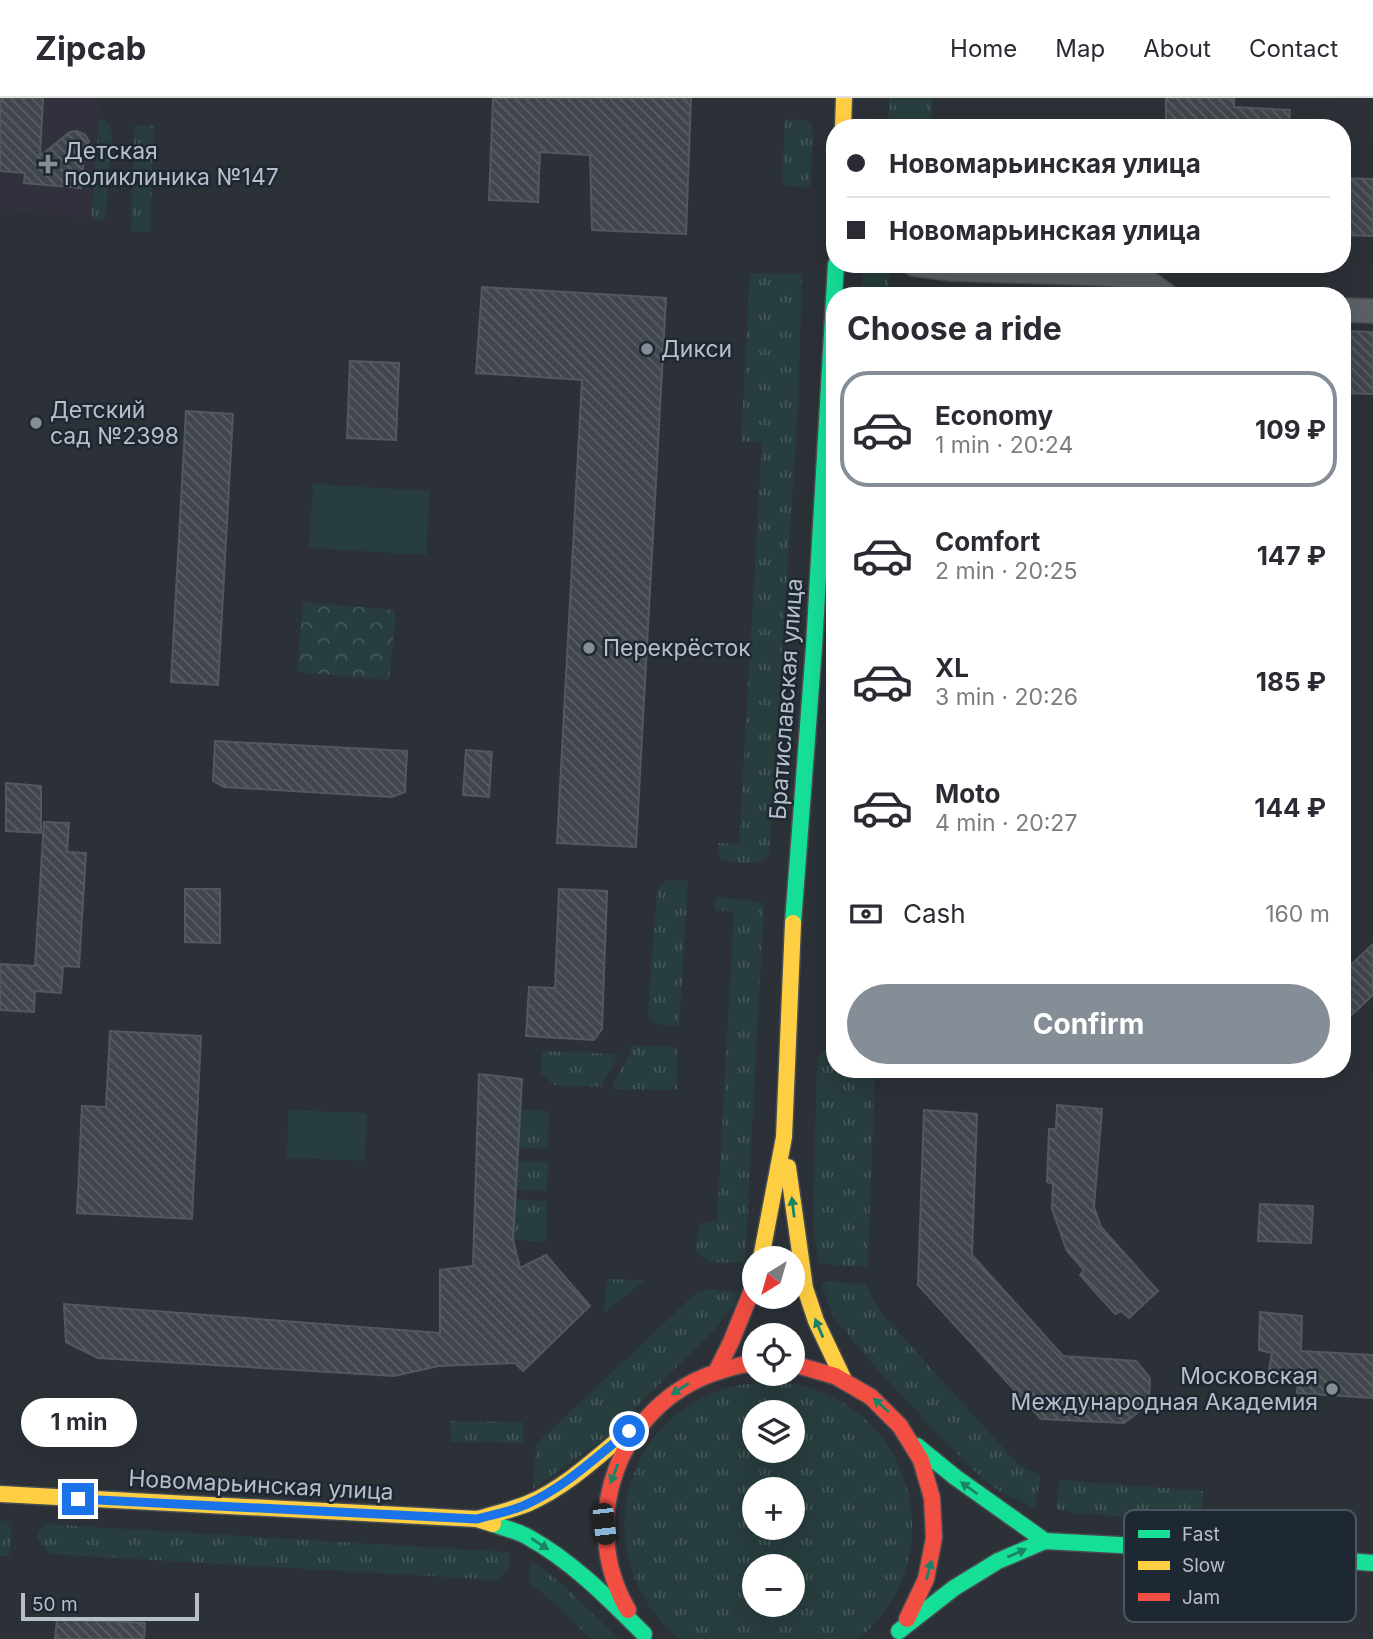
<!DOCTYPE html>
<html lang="en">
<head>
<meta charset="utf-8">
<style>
	:root { --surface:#fff; --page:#f7f7f7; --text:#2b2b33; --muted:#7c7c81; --line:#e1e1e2; --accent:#858d96 }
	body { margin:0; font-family:Inter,sans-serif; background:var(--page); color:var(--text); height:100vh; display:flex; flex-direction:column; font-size:26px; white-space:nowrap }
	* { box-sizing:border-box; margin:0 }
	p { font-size:23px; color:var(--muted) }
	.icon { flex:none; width:38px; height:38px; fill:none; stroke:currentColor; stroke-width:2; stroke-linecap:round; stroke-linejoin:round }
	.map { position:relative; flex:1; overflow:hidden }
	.panel { position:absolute; left:826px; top:189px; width:525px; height:791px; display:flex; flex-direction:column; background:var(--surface); border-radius:28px; box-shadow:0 7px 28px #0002 }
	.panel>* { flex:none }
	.guide { position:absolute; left:826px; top:21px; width:525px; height:154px; border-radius:28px; box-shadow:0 7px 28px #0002; display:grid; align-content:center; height:154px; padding:0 21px; background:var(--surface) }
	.needle { width:46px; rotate:217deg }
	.buttons { position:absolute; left:742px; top:1148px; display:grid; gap:14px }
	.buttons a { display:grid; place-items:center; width:63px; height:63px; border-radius:50%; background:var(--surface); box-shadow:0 7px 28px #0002; font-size:35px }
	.scale { position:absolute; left:21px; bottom:18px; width:178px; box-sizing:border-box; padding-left:7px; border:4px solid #b5bec9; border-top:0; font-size:19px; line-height:24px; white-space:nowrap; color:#b5bec9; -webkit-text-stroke:5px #1e2833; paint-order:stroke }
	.end { position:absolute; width:32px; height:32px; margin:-16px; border:9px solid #1a73e8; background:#fff; box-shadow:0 0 0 4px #fff }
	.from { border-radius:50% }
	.bubble { position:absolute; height:49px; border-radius:24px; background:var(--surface); box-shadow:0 7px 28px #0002; font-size:23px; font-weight:700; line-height:49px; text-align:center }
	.car { position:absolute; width:21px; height:42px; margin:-21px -10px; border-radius:9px; box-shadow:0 0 5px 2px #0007; background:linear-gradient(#222 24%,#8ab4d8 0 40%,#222 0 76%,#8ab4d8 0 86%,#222 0) }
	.guide b { display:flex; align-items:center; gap:24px; height:66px; font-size:26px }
	.guide b+b { border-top:2px solid var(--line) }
	.guide i { width:18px; height:18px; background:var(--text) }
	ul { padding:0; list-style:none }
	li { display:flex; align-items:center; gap:21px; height:116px; margin:0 14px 10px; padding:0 7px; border:4px solid transparent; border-radius:28px }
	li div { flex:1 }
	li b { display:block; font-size:26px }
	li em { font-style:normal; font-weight:700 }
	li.selected { border-color:var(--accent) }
	li>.icon { width:63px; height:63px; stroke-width:1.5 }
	h2 { padding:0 21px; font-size:32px; line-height:84px }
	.pay { display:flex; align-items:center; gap:18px; height:77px; padding:0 21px; font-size:26px }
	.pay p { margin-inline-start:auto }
	.action { display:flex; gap:14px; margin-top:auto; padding:14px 21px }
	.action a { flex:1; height:80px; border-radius:42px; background:var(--accent); color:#fff; font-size:28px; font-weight:700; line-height:80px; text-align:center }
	header { display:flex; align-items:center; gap:42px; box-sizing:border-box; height:98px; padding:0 35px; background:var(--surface); border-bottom:2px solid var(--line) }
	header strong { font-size:33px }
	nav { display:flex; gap:38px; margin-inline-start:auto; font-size:24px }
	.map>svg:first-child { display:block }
	.medical { fill:#31313e }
	.grass { fill:url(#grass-tufts); fill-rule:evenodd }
	.park { fill:url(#park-crowns) }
	.pitch { fill:#283d3e }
	.building { fill:url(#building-back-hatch); stroke:#53585f; stroke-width:2 }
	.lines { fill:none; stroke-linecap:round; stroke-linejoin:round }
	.street-casing { stroke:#494d52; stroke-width:26 }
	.fast-casing { stroke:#494d52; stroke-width:19 }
	.slow-casing { stroke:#494d52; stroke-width:19 }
	.jam-casing { stroke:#494d52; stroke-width:19 }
	.street { stroke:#5b6066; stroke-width:23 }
	.fast { stroke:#16e098; stroke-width:16 }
	.slow { stroke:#ffcf43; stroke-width:16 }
	.jam { stroke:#f24e42; stroke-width:16 }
	.oneway { fill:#1a8466 }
	.route { stroke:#1a73e8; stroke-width:9 }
	.poi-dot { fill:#858d96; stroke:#1e2833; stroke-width:2.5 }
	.labels { text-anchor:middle; stroke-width:5; stroke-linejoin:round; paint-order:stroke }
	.poi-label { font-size:23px; fill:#b5bec9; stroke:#1e2833; text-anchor:start }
	.street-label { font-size:23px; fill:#b5bec9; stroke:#1e2833 }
	.key { fill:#1e2833; stroke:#4b5560; stroke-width:2 }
	.key-label { font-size:19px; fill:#b5bec9 }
</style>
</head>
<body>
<header>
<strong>Zipcab</strong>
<nav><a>Home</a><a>Map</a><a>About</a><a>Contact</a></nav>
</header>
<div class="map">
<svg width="1373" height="1541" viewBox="0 0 1373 1541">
	<defs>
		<pattern id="grass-tufts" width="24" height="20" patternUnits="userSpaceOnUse" patternTransform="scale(1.75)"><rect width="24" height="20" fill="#283d3e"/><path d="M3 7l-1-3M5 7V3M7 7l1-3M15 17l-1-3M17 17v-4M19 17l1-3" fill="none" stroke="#455759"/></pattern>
		<pattern id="park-crowns" width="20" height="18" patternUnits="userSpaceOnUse" patternTransform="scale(1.75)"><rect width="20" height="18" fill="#283d3e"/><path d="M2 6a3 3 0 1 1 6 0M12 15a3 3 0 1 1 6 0" fill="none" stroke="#455759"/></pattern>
		<pattern id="building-back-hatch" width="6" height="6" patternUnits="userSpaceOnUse" patternTransform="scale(1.75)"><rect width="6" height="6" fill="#40464b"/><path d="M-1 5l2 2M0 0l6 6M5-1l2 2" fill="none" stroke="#595f64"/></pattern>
	</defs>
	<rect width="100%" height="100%" fill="#2b3137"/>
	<path class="medical" d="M 0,0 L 100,0 L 91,121 L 0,112 Z"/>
	<g class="grass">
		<path d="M 889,0 L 932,0 L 931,30 L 888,30 Z"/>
		<path d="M 99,20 C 107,24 109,27 112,35 L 105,122 L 91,121 Z"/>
		<path d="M 785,21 L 805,22 L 811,26 L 813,35 L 810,90 L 786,88 L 782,82 Z"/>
		<path d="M 135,27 L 154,28 L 150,134 L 131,133 Z"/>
		<path d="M 873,174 L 889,175 L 888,198 L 862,198 L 863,175 Z"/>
		<path d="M 750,175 L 802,176 L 798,308 L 769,755 L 765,762 C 749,767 736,764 720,762 L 718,745 L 739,746 L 762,345 L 741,343 Z"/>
		<path d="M 673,782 L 688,783 L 679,928 C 666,927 653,929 648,915 L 657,792 L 665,783 Z"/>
		<path d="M 718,799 L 764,805 L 745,1165 L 709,1164 L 696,1154 L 698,1133 L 701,1125 L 717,1123 L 734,813 L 715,812 L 715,803 Z"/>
		<path d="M 630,947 L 677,949 L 677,992 L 613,991 L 613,986 L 631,954 Z"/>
		<path d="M 835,952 L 835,971 L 875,971 L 868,1169 L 818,1166 L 813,1123 L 817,961 L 824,953 Z"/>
		<path d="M 542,953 L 619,956 L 601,989 L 554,987 L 541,976 Z"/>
		<path d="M 521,1012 L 549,1013 L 548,1051 L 519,1049 Z"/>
		<path d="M 518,1063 L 548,1064 L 547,1093 L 516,1091 Z"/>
		<path d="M 516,1101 L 547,1103 L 546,1144 L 513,1142 Z"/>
		<path d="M 607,1181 L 645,1182 L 604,1215 Z"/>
		<path d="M 827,1184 L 865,1186 L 882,1216 L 982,1327 L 1020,1368 L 1041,1377 L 1034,1410 L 1002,1395 L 987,1384 L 967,1366 L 920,1317 L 868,1261 L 834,1219 L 821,1186 Z"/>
		<path d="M 706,1192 L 740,1193 L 734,1207 L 715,1231 L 605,1340 L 533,1391 L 536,1346 L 695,1196 Z"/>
		<path d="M 772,1284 C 792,1285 811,1288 829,1297 C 925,1342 942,1474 858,1541 L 679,1541 C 602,1477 606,1356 695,1303 C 719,1289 745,1285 772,1284 ZM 754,1314 L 793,1314 L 793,1353 L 754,1353 ZM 754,1391 L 793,1391 L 793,1430 L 754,1430 ZM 754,1468 L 793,1468 L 793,1507 L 754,1507 Z"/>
		<path d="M 450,1323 L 523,1324 L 523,1345 L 451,1344 Z"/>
		<path d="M 1059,1382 L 1203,1393 L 1202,1418 L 1200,1424 L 1075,1415 L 1056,1411 Z"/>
		<path d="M 0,1422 L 6,1423 C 15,1433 11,1446 9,1458 L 0,1458 Z"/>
		<path d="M 44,1426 L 506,1454 L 510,1455 L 510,1467 L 498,1482 L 50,1456 L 41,1447 L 37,1439 L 39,1433 Z"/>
		<path d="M 531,1463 L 562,1486 L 619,1541 L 590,1541 L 562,1512 L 529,1484 Z"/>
	</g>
	<path class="park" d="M 303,504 L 395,512 L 395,524 L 389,582 L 297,574 Z"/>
	<g class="pitch">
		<path d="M 313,386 L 430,393 L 426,457 L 309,450 Z"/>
		<path d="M 288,1012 L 367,1015 L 365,1063 L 287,1060 Z"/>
	</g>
	<g class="building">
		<path d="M 0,0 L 43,0 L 40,58 L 70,34 L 77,33 L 85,37 L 89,43 L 88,53 L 84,58 L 81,90 L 24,85 L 25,75 L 0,73 Z"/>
		<path d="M 493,0 L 691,0 L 686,136 L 592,132 L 590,57 L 540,54 L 538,104 L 489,102 Z"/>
		<path d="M 1166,0 L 1234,0 L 1234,9 L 1290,12 L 1289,30 L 1166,30 Z"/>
		<path d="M 1342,80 L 1373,81 L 1373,138 L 1342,137 Z"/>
		<path d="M 482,189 L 666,200 L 636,749 L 557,745 L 582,282 L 476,275 Z"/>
		<path d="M 1342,233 L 1373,234 L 1373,296 L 1342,295 Z"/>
		<path d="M 350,263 L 399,265 L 396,342 L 347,340 Z"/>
		<path d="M 186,313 L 233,316 L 218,587 L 171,584 Z"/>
		<path d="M 215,643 L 407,653 L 405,694 L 392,699 L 224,689 L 213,683 Z"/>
		<path d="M 466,652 L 492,654 L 489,699 L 463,697 Z"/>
		<path d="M 6,685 L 41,688 L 41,735 L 6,733 Z"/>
		<path d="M 44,724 L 69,725 L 67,754 L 86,755 L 79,869 L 63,868 L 61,895 L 35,893 L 34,914 L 0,912 L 0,866 L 35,868 Z"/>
		<path d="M 185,791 L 220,791 L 220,845 L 185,844 Z"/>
		<path d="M 559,791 L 607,793 L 602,931 L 594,942 L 526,938 L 529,889 L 555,890 Z"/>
		<path d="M 1373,846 L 1373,897 L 1342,926 L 1342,875 Z"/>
		<path d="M 110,933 L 201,938 L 192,1121 L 77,1115 L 82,1008 L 106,1009 Z"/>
		<path d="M 479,976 L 522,981 L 513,1142 L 520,1170 L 546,1157 L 590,1208 L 523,1273 L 515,1265 L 439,1268 L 394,1278 L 98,1260 L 66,1244 L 64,1206 L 440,1235 L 440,1172 L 473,1168 Z"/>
		<path d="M 1057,1007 L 1102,1011 L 1094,1109 L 1101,1129 L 1158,1193 L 1129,1220 L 1121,1213 L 1115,1216 L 1080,1177 L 1084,1172 L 1067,1153 L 1052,1111 L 1053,1086 L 1047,1084 L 1049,1031 L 1056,1031 Z"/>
		<path d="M 924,1012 L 977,1016 L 972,1157 L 1063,1258 L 1136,1263 L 1150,1280 L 1149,1306 L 1124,1325 L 1041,1321 L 918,1187 Z"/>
		<path d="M 1260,1106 L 1313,1108 L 1311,1145 L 1258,1143 Z"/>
		<path d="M 1260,1214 L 1302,1218 L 1301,1253 L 1373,1257 L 1373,1300 L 1297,1295 L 1298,1279 L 1268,1278 L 1272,1255 L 1259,1252 Z"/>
		<path d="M 57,1521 L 145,1525 L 144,1541 L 55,1541 Z"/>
	</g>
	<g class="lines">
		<g class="street-casing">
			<g id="street">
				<path d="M 914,166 L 951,171 L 1108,176 L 1142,180 L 1167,198"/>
				<path d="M 1342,212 L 1373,213"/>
			</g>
		</g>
		<g class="fast-casing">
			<g id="fast">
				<path d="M 793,825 L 814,549 L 836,166"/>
				<path d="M 917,1348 L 955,1379 L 1045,1443"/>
				<path d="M 493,1426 C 504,1430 518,1433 528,1439 C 573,1464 608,1500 644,1536"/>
				<path d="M 899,1533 L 954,1490 L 998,1463 L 1045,1443 L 1212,1452 L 1373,1465"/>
			</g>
		</g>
		<g class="slow-casing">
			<g id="slow">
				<path d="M 843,30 L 844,0"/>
				<path d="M 788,1069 L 805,1190 L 816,1223 L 843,1280"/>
				<path d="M 761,1160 L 784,1039 L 793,825"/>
				<path d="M 0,1396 L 477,1421 L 493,1426"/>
				<path d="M 477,1421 C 495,1416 512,1412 529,1405 C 568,1388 599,1357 631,1331"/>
			</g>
		</g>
		<g class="jam-casing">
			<g id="jam">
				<path d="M 793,1266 L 835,1278 L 871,1299 L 900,1328 L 921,1362 L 932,1400 L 934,1440 L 926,1481 L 907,1521"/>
				<path d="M 717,1272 L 731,1244 L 754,1187"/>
				<path d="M 628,1512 C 576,1423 619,1306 717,1274 C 729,1270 741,1266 754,1265"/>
			</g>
		</g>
		<use href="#street" class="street"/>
		<use href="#fast" class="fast"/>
		<use href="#slow" class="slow"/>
		<use href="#jam" class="jam"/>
	</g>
	<defs><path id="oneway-solid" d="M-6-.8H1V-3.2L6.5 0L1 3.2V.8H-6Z" transform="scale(1.75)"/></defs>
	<g class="oneway">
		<use href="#oneway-solid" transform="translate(793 1109) rotate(-97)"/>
		<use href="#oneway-solid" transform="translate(819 1230) rotate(-113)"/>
		<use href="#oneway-solid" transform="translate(680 1291) rotate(147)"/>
		<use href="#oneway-solid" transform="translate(881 1307) rotate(-138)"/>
		<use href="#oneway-solid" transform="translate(614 1376) rotate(111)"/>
		<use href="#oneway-solid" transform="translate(969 1390) rotate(-144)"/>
		<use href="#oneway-solid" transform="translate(540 1446) rotate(33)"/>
		<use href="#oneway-solid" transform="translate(1017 1455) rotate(-23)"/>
		<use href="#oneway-solid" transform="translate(929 1472) rotate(-75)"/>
	</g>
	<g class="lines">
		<path class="route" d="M 78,1401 L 477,1421 C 493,1416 510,1414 525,1407 C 564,1390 596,1359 629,1333"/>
	</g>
	<g class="poi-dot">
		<path d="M44.5 55.5h7v7h7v7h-7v7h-7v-7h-7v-7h7z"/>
		<circle cx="647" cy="251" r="7"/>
		<circle cx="36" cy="325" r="7"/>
		<circle cx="589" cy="550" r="7"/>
		<circle cx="1332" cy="1291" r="7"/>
	</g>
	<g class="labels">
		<g class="poi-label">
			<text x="64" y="61">Детская<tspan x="64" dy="26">поликлиника №147</tspan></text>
			<text x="661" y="259">Дикси</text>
			<text x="50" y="320">Детский<tspan x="50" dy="26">сад №2398</tspan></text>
			<text x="603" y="558">Перекрёсток</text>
			<text x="1318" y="1286" text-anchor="end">Московская<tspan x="1318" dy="26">Международная Академия</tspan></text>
		</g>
		<g class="street-label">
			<text transform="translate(786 601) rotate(-86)" y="8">Братиславская улица</text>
			<text transform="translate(261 1387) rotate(3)" y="8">Новомарьинская улица</text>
		</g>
	</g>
	<rect x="1124" y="1412" width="232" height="112" rx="10" class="key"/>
	<rect x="1138" y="1432" width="32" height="8" fill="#16e098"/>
	<rect x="1138" y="1463" width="32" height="9" fill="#ffcf43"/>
	<rect x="1138" y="1495" width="32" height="8" fill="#f24e42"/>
	<g class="key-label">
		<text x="1182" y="1443">Fast</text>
		<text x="1182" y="1474">Slow</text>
		<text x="1182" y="1506">Jam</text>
	</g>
</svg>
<div class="buttons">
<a><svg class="needle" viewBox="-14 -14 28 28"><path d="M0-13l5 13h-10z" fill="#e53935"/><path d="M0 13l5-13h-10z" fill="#7c7c81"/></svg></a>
<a><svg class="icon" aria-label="locate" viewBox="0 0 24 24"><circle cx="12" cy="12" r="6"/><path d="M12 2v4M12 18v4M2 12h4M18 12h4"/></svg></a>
<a><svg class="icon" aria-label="layers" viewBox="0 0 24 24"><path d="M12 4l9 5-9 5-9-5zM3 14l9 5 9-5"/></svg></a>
<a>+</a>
<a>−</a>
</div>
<div class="scale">50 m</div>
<i class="end from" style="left:629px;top:1333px"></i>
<i class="end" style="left:78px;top:1401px"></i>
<div class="bubble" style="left:21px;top:1300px;width:116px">1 min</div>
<i class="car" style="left:604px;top:1426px;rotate:174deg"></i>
<div class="guide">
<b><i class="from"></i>Новомарьинская улица</b>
<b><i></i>Новомарьинская улица</b>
</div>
<section class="panel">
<h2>Choose a ride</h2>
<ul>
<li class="selected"><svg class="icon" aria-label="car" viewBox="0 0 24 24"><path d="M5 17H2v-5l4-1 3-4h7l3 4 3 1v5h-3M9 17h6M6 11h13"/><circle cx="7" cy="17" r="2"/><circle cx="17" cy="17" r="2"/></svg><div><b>Economy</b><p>1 min · 20:24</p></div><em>109 ₽</em></li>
<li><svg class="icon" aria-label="car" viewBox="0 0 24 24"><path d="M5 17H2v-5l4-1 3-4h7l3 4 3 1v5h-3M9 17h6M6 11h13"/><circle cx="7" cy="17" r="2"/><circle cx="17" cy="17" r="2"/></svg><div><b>Comfort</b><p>2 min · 20:25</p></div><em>147 ₽</em></li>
<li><svg class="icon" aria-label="car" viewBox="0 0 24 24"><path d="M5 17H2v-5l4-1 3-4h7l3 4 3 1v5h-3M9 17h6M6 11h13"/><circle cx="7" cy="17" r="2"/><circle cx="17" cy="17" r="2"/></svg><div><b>XL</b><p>3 min · 20:26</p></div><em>185 ₽</em></li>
<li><svg class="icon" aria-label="car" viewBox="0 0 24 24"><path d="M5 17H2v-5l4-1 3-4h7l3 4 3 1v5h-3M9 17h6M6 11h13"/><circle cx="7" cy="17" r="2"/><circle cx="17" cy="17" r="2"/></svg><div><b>Moto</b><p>4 min · 20:27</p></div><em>144 ₽</em></li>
</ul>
<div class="pay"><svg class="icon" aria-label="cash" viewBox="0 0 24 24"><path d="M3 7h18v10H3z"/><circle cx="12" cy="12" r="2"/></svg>Cash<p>160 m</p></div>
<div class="action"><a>Confirm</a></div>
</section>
</div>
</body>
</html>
